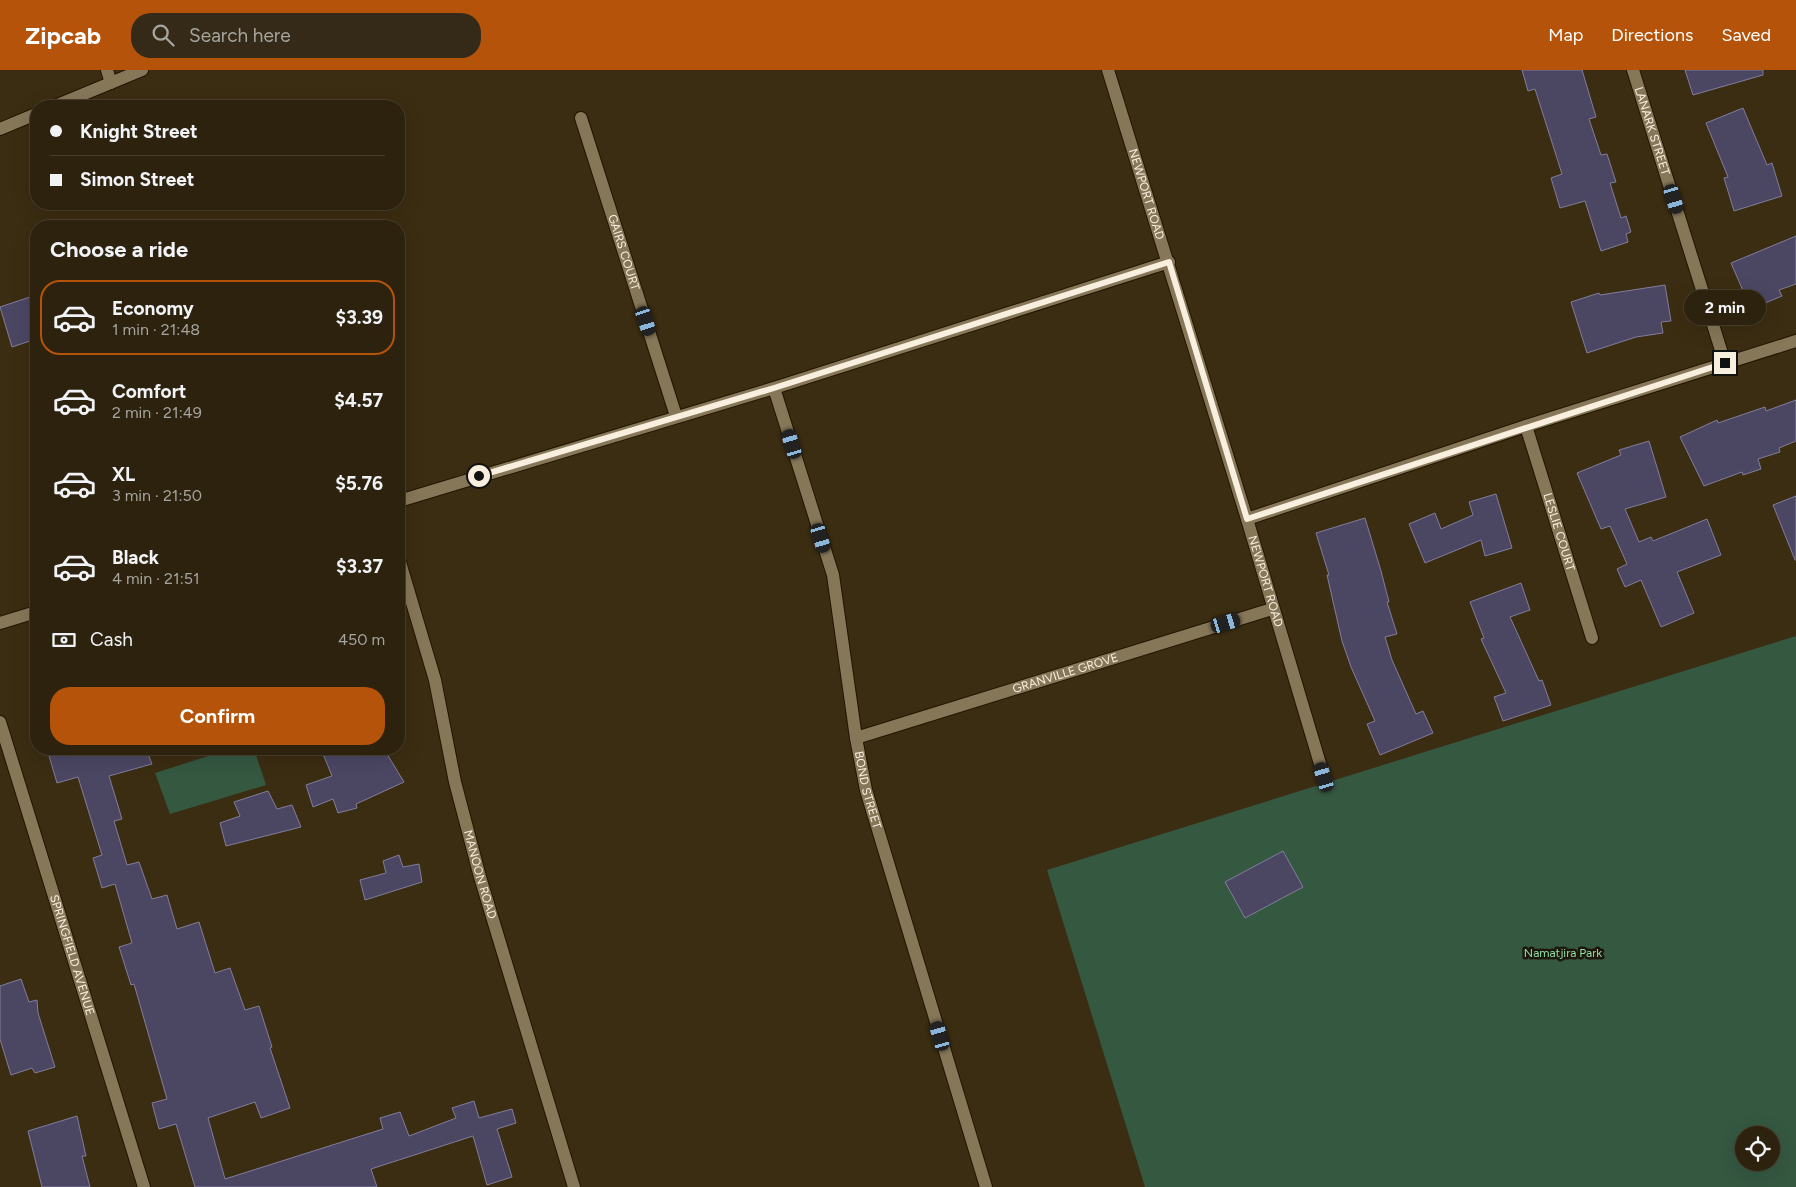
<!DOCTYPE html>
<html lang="en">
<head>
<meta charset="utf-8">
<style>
	:root { --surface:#2c220e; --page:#342a17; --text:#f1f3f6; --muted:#a6a49e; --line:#483f2e; --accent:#b45309 }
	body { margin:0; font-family:Figtree,sans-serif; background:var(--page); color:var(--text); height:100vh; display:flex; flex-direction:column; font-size:19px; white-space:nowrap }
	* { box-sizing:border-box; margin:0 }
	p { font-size:16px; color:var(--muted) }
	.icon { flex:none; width:28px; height:28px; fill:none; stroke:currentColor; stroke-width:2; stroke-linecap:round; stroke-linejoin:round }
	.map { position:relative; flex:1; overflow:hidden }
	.side { position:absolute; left:30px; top:150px; width:375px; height:535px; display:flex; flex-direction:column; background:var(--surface); border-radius:20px; box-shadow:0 5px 20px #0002,0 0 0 1px var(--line) }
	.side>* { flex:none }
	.guide { position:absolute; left:30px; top:30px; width:375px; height:110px; border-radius:20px; box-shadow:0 5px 20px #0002,0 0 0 1px var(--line); display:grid; align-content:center; height:110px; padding:0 20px; background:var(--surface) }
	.fabs { position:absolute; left:1735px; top:1056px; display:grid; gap:10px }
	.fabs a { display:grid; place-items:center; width:45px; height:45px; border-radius:50%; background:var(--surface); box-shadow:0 5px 20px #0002,0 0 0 1px var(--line); font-size:25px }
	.end { position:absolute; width:22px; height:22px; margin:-11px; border:6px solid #f8efdf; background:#111; box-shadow:0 0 0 2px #111 }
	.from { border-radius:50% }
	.bubble { position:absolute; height:35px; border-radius:18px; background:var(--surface); box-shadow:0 5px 20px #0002,0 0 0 1px var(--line); font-size:16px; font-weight:700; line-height:35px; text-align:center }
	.car { position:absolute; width:15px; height:30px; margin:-15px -8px; border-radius:6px; box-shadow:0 0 4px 1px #0007; background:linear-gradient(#222 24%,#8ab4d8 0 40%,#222 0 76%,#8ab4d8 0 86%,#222 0) }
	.guide b { display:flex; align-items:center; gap:18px; height:48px; font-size:19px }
	.guide b+b { border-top:1px solid var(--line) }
	.guide i { width:12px; height:12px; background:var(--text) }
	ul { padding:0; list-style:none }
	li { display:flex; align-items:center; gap:15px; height:75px; margin:0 10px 8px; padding:0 10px; border:2px solid transparent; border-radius:20px }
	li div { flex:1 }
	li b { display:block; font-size:19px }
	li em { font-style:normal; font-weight:700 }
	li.active { border-color:var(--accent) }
	li>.icon { width:45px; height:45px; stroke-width:1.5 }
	h2 { padding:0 20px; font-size:22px; line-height:60px }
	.pay { display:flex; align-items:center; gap:12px; height:55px; padding:0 20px; font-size:19px }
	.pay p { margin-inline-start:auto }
	.action { display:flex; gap:10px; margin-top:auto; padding:10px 20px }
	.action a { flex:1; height:58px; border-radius:20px; background:var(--accent); color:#fff; font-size:20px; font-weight:700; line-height:58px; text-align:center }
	header { display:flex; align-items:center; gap:30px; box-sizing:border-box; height:70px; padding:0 25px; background:var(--accent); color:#fff }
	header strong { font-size:24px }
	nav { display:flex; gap:28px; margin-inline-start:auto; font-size:18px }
	.search { width:350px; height:45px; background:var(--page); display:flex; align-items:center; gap:12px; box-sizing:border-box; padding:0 18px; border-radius:20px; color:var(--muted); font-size:19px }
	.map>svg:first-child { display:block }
	.green { fill:#355841; fill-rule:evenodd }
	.building { fill:#4b4763; stroke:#817d9c }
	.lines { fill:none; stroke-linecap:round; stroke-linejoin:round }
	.street-casing { stroke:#221500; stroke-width:14 }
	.street { stroke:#867759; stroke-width:12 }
	.route { stroke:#f8efdf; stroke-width:6 }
	.labels { text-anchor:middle; stroke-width:5; stroke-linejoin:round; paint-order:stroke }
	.street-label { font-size:12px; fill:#f8efdf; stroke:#1d160b }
	.park-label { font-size:12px; fill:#8edeaa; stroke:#1d160b }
</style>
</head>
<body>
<header>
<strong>Zipcab</strong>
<div class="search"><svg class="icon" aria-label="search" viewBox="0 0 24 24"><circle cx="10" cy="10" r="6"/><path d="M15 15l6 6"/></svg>Search here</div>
<nav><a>Map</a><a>Directions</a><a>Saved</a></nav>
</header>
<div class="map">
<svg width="1796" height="1117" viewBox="0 0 1796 1117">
	<rect width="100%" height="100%" fill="#3b2d12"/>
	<g class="green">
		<path d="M 1796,566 L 1796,1117 L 1145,1117 L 1047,800 ZM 1744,1065 L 1771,1065 L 1771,1092 L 1744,1092 Z"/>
		<path d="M 230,679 L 254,679 L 266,715 L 170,744 L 155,703 Z"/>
	</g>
	<g class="building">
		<path d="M 1522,0 L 1582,0 L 1596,47 L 1589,49 L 1601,85 L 1607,84 L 1616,112 L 1610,113 L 1621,148 L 1626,146 L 1631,162 L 1626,164 L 1628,172 L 1601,181 L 1585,131 L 1560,138 L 1551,108 L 1562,104 L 1535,19 L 1528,21 Z"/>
		<path d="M 1685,0 L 1763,0 L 1763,5 L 1693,25 Z"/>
		<path d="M 1743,38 L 1767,95 L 1772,93 L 1782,126 L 1734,141 L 1724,108 L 1728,107 L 1706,53 Z"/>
		<path d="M 1796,166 L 1796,214 L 1779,220 L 1782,226 L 1751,239 L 1731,193 Z"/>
		<path d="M 1665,215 L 1671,251 L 1661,252 L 1663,263 L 1636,267 L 1587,283 L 1571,232 L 1599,223 L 1600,225 Z"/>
		<path d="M 36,225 L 36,269 L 12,277 L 0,237 Z"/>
		<path d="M 1796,330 L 1796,371 L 1779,378 L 1780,382 L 1758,389 L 1761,399 L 1743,405 L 1742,402 L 1704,416 L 1680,367 L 1717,350 L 1718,353 L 1765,337 L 1766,341 Z"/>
		<path d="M 1649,371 L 1666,427 L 1625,439 L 1639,472 L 1651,467 L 1653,471 L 1707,449 L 1721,485 L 1677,502 L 1694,543 L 1661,557 L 1641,510 L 1625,517 L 1617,499 L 1627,494 L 1610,456 L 1601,459 L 1577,403 L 1621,385 L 1619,380 Z"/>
		<path d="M 1496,424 L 1512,478 L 1485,486 L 1481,470 L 1425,493 L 1409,454 L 1435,443 L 1441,459 L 1473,445 L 1469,432 Z"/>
		<path d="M 1796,426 L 1796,490 L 1795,490 L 1773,435 Z"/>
		<path d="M 1365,448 L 1381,501 L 1389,532 L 1387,532 L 1397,564 L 1385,567 L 1392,590 L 1416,644 L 1423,641 L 1433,663 L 1380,685 L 1367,654 L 1375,651 L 1351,597 L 1342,571 L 1327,505 L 1329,505 L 1316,463 Z"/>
		<path d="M 1521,513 L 1530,540 L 1510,547 L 1539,611 L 1542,610 L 1551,635 L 1503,651 L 1494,627 L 1506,623 L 1481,569 L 1484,568 L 1470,532 Z"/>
		<path d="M 47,679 L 146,679 L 152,694 L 109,706 L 122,749 L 114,751 L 127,795 L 139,792 L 152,829 L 167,825 L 177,859 L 199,852 L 215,903 L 230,898 L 245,940 L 259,936 L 272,977 L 270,978 L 290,1038 L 261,1048 L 255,1032 L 208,1048 L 225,1109 L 383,1059 L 380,1048 L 400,1042 L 409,1066 L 456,1048 L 452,1038 L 474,1031 L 479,1048 L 512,1039 L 516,1053 L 497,1059 L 512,1107 L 487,1115 L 473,1066 L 371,1099 L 377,1117 L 195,1117 L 176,1054 L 159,1059 L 152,1033 L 167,1029 L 134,914 L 131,915 L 119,877 L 132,873 L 115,814 L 102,818 L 93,788 L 102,785 L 78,707 L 57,713 Z"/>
		<path d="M 321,679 L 384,679 L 404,712 L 356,734 L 357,738 L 338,743 L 333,729 L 313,737 L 306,715 L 332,706 Z"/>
		<path d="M 268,721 L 277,739 L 292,735 L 301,757 L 226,776 L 220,753 L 240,746 L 234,732 Z"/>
		<path d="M 1283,781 L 1303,817 L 1245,848 L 1225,812 Z"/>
		<path d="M 399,785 L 403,797 L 419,794 L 422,812 L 365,830 L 360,810 L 386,803 L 383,791 Z"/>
		<path d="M 21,909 L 29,932 L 37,930 L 38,943 L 55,997 L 35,1003 L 32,998 L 11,1005 L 0,969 L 0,916 Z"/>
		<path d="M 77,1046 L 86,1086 L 82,1086 L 90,1117 L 42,1117 L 28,1061 Z"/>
	</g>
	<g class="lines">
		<g class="street-casing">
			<g id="street">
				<path d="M 107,0 L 111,13"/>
				<path id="s1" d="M 1108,0 L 1247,449 L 1324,707"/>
				<path id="s2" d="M 1633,0 L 1725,293"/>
				<path d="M 55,36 L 142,0"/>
				<path id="s3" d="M 581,48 L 676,346"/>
				<path d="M 0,59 L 36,44"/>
				<path id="s4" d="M 774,318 L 833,505 L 856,668 L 866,720 L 986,1117"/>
				<path id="s5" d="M 1526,356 L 1592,568"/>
				<path d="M 399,431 L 774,318 L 1169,192"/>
				<path d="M 1247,449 L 1526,356 L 1796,271"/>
				<path id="s6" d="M 399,489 L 435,610 L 455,712 L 480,807 L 574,1117"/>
				<path d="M 0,553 L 36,542"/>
				<path id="s7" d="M 0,652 L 144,1117"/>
				<path id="s8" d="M 856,668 L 1272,539"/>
			</g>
		</g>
		<use href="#street" class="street"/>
	</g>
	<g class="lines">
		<path class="route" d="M 479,406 L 774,318 L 1169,192 L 1247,449 L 1725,293"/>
	</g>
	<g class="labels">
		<g class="street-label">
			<text dy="4" stroke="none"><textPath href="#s2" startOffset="64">LANARK STREET</textPath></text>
			<text dy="4" stroke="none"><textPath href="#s1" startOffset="130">NEWPORT ROAD</textPath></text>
			<text dy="4" stroke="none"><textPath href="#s3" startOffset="141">GAIRS COURT</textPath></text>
			<text dy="4" stroke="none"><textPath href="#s5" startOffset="111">LESLIE COURT</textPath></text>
			<text dy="4" stroke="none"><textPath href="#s1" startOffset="535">NEWPORT ROAD</textPath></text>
			<text dy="4" stroke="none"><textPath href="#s8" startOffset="219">GRANVILLE GROVE</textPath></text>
			<text dy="4" stroke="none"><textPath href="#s4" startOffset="414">BOND STREET</textPath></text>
			<text dy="4" stroke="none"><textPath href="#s6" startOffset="326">MANOON ROAD</textPath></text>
			<text dy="4" stroke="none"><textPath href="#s7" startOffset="244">SPRINGFIELD AVENUE</textPath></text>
		</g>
		<g class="park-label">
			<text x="1563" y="887">Namatjira Park</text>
		</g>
	</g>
</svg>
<div class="fabs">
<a><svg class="icon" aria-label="locate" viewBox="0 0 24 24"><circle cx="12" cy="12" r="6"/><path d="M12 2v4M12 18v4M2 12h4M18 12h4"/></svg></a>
</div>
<i class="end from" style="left:479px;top:406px"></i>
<i class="end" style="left:1725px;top:293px"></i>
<div class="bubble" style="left:1684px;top:220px;width:82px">2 min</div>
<i class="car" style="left:1674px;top:129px;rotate:163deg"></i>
<i class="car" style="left:646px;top:251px;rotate:162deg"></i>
<i class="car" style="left:792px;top:374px;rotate:343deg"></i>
<i class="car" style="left:821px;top:468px;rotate:163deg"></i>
<i class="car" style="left:1226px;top:553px;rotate:73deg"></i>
<i class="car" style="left:1324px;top:707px;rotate:343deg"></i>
<i class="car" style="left:940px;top:966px;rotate:344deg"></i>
<div class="guide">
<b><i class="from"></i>Knight Street</b>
<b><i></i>Simon Street</b>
</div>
<section class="side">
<h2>Choose a ride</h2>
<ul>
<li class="active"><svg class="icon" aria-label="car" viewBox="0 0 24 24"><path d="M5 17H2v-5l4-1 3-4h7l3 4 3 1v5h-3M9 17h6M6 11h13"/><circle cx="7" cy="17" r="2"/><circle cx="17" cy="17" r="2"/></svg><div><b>Economy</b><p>1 min · 21:48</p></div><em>$3.39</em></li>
<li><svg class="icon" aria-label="car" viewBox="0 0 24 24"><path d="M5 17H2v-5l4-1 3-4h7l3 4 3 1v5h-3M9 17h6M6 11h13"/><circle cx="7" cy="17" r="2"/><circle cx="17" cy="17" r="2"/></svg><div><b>Comfort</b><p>2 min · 21:49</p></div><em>$4.57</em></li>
<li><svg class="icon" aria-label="car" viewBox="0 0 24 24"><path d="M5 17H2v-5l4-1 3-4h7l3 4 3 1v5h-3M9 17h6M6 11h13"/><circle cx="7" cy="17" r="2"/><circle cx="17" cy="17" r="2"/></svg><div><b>XL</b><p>3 min · 21:50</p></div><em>$5.76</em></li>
<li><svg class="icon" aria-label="car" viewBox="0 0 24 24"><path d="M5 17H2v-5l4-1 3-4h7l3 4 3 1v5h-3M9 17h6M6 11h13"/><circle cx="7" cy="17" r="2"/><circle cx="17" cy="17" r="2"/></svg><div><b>Black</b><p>4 min · 21:51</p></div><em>$3.37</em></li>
</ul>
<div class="pay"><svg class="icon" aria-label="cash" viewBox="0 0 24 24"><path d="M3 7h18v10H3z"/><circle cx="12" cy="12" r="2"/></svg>Cash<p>450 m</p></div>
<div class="action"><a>Confirm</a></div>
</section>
</div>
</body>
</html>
